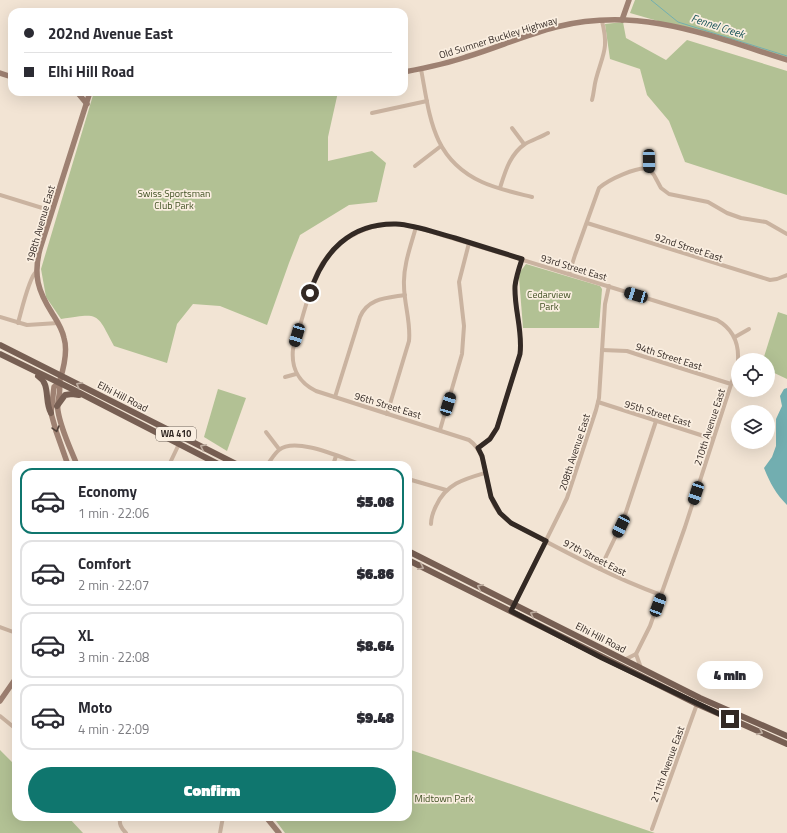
<!DOCTYPE html>
<html lang="en">
<head>
<meta charset="utf-8">
<style>
	:root { --surface:#fff; --page:#f2f2f3; --text:#2b2b33; --muted:#7c7c81; --line:#e1e1e2; --accent:#0f766e }
	body { margin:0; font-family:"Titillium Web",sans-serif; background:var(--page); color:var(--text); height:100vh; display:flex; flex-direction:column; font-size:15px; white-space:nowrap }
	* { box-sizing:border-box; margin:0 }
	p { font-size:13px; color:var(--muted) }
	.icon { flex:none; width:22px; height:22px; fill:none; stroke:currentColor; stroke-width:2; stroke-linecap:round; stroke-linejoin:round }
	.map { position:relative; flex:1; overflow:hidden }
	.side { position:absolute; left:12px; top:461px; width:400px; height:360px; display:flex; flex-direction:column; background:var(--surface); border-radius:12px; box-shadow:0 4px 16px #0002 }
	.side>* { flex:none }
	.hud { position:absolute; left:8px; top:8px; width:400px; height:88px; border-radius:12px; box-shadow:0 4px 16px #0002; display:grid; align-content:center; height:88px; padding:0 16px; background:var(--surface) }
	.fabs { position:absolute; left:731px; top:353px; display:grid; gap:8px }
	.fabs a { display:grid; place-items:center; width:44px; height:44px; border-radius:50%; background:var(--surface); box-shadow:0 4px 16px #0002; font-size:20px }
	.end { position:absolute; width:18px; height:18px; margin:-9px; border:5px solid #332924; background:#fff; box-shadow:0 0 0 2px #fff }
	.from { border-radius:50% }
	.bubble { position:absolute; height:28px; border-radius:14px; background:var(--surface); box-shadow:0 4px 16px #0002; font-size:13px; font-weight:800; line-height:28px; text-align:center }
	.car { position:absolute; width:12px; height:24px; margin:-12px -6px; border-radius:5px; box-shadow:0 0 3px 1px #0007; background:linear-gradient(#222 24%,#8ab4d8 0 40%,#222 0 76%,#8ab4d8 0 86%,#222 0) }
	.hud b { display:flex; align-items:center; gap:14px; height:38px; font-size:15px }
	.hud b+b { border-top:1px solid var(--line) }
	.hud i { width:10px; height:10px; background:var(--text) }
	ul { padding:7px 0 0; list-style:none }
	li { display:flex; align-items:center; gap:12px; height:66px; margin:0 8px 6px; padding:0 8px; border:2px solid var(--line); border-radius:12px }
	li div { flex:1 }
	li b { display:block; font-size:15px }
	li em { font-style:normal; font-weight:800 }
	li.current { border-color:var(--accent) }
	li>.icon { width:36px; height:36px; stroke-width:1.5 }
	.button { display:flex; gap:8px; margin-top:auto; padding:8px 16px }
	.button a { flex:1; height:46px; border-radius:24px; background:var(--accent); color:#fff; font-size:16px; font-weight:800; line-height:46px; text-align:center }
	.map>svg:first-child { display:block }
	.green { fill:#b2c194 }
	.water { fill:#72aeb0 }
	.lines { fill:none; stroke-linecap:round; stroke-linejoin:round }
	.stream { stroke:#72aeb0; stroke-width:1 }
	.street { stroke:#cab3a0; stroke-width:4 }
	.secondary { stroke:#9e8172; stroke-width:5.5 }
	.primary { stroke:#775f53; stroke-width:6 }
	.oneway { stroke:#bfaea1 }
	.oneway2 { stroke:#53433b }
	.route { stroke:#332924; stroke-width:5 }
	.labels { text-anchor:middle; stroke-width:3.5; stroke-linejoin:round; paint-order:stroke }
	.shield { fill:#faeee0; stroke:#6f645c; stroke-width:1 }
	.shield-label { font-size:9px; font-weight:bold; fill:#332924 }
	.street-label { font-size:10px; fill:#332924; stroke:#faeee0 }
	.park-label { font-size:10px; fill:#435326; stroke:#faeee0 }
	.water-label { font-size:11px; font-style:italic; fill:#175357; stroke:#faeee0 }
</style>
</head>
<body>
<div class="map">
<svg width="787" height="833" viewBox="0 0 787 833">
	<rect width="100%" height="100%" fill="#f2e4d4"/>
	<g class="green">
		<path d="M 635,0 L 787,0 L 787,58 L 630,13 Z"/>
		<path d="M 623,22 L 626,38 L 666,60 L 687,40 L 787,71 L 787,195 L 685,162 L 669,121 L 647,95 L 640,69 L 610,59 L 605,24 Z"/>
		<path d="M 94,92 L 338,92 L 328,137 L 328,161 L 372,151 L 386,163 L 377,202 L 349,205 L 300,235 L 289,263 L 267,325 L 220,306 L 193,304 L 177,324 L 167,363 L 114,346 C 96,312 100,313 61,319 L 46,297 L 41,269 Z"/>
		<path d="M 526,264 L 600,286 L 602,289 L 599,328 L 523,328 L 519,277 L 520,272 Z"/>
		<path d="M 778,312 L 787,315 L 787,379 L 768,370 L 768,360 L 763,360 Z"/>
		<path d="M 218,389 L 246,398 L 227,451 L 204,437 Z"/>
		<path d="M 408,749 L 655,833 L 285,833 L 273,817 L 408,817 Z"/>
		<path d="M 0,750 L 16,766 L 16,817 L 68,817 L 83,833 L 0,833 Z"/>
	</g>
	<path class="water" d="M 787,388 L 787,505 C 776,494 770,483 764,468 L 772,457 L 776,446 L 776,419 L 782,406 L 780,396 L 784,389 Z"/>
	<g class="lines">
		<path class="stream" d="M 651,0 L 678,22 L 787,56"/>
		<g class="street">
			<path d="M 421,69 C 430,117 432,159 482,182 C 497,189 516,193 532,197"/>
			<path d="M 592,100 C 594,93 594,86 596,79 C 603,53 609,49 602,21"/>
			<path d="M 372,113 L 427,101"/>
			<path d="M 512,128 L 524,144"/>
			<path d="M 649,153 L 649,169 L 654,175 L 661,188 L 669,194 L 708,202 L 727,213 L 741,218 L 766,222 L 787,234"/>
			<path d="M 415,166 L 441,146"/>
			<path d="M 500,188 C 505,172 510,154 525,144 C 532,140 541,137 548,133"/>
			<path d="M 0,195 L 52,211"/>
			<path d="M 587,223 L 770,280 L 777,279 L 787,275"/>
			<path d="M 569,274 L 575,255 L 599,188 C 608,180 637,166 649,169"/>
			<path d="M 0,317 L 27,325 L 58,323"/>
			<path d="M 18,323 C 21,313 29,277 36,272"/>
			<path d="M 735,337 L 749,329"/>
			<path d="M 602,350 L 627,351 L 639,355 L 731,384"/>
			<path d="M 285,377 L 296,374"/>
			<path d="M 335,397 L 360,317 C 368,298 387,298 405,295"/>
			<path d="M 598,402 L 713,439"/>
			<path d="M 387,414 L 409,341 C 411,322 404,304 404,285 C 403,266 411,245 416,227"/>
			<path d="M 440,430 L 462,354 L 464,326 L 459,282 L 469,243"/>
			<path d="M 266,432 L 279,449"/>
			<path d="M 478,449 L 489,439 L 497,428 L 520,354 C 523,331 514,310 515,287 C 516,278 519,268 522,259"/>
			<path d="M 169,465 L 179,444"/>
			<path d="M 267,465 C 271,460 274,454 279,450 C 296,436 344,459 363,465"/>
			<path d="M 333,465 L 336,456"/>
			<path d="M 408,479 L 446,490"/>
			<path d="M 431,524 C 431,518 433,512 436,506 C 446,484 464,479 485,473"/>
			<path d="M 600,569 L 623,521 L 656,421"/>
			<path d="M 661,595 C 609,576 560,549 511,523 C 504,518 498,512 494,505 C 484,484 489,454 469,440 L 316,391 C 299,383 291,368 293,349 C 301,325 307,296 317,273 C 331,243 362,224 395,224 C 402,224 409,226 416,227 L 717,320 C 733,329 739,342 738,360"/>
			<path d="M 511,611 L 567,498 L 596,410 L 599,398 L 605,304 L 609,286"/>
			<path d="M 0,627 L 16,633"/>
			<path d="M 636,654 L 650,626 L 685,527 L 738,363"/>
			<path d="M 624,660 L 636,654 L 641,668"/>
			<path d="M 0,716 L 16,729"/>
			<path d="M 120,817 C 119,824 121,828 126,833"/>
			<path d="M 652,829 L 697,704"/>
			<path d="M 220,833 L 223,817"/>
		</g>
		<g class="secondary">
			<path d="M 622,20 L 629,0"/>
			<path d="M 404,72 C 425,68 446,64 466,57 C 496,48 525,35 556,27 C 640,6 708,35 787,60"/>
			<path d="M 0,73 L 12,77"/>
			<path d="M 77,92 L 87,104"/>
			<path d="M 60,380 C 64,367 68,351 64,338 C 62,328 57,321 52,313 C 38,291 33,275 40,249 L 90,92"/>
			<path d="M 59,383 L 54,387 L 51,413 L 56,431 L 68,465"/>
			<path d="M 59,383 C 62,392 56,401 58,411 C 61,430 70,447 77,465"/>
			<path d="M 0,701 L 16,678"/>
			<path d="M 266,817 L 279,833"/>
		</g>
		<g class="primary">
			<path d="M 0,345 L 238,465"/>
			<path d="M 0,354 L 72,389 L 220,465"/>
			<path d="M 38,376 C 51,384 44,401 51,413"/>
			<path d="M 57,406 L 65,395 L 72,394 L 79,395"/>
			<path d="M 408,551 L 700,698 L 787,736"/>
			<path d="M 408,560 L 697,704 L 787,744"/>
		</g>
	</g>
	<defs><path id="oneway-chevron" d="M-2-3.5L2.5 0L-2 3.5" fill="none" stroke-width="1.6" stroke-linecap="round" stroke-linejoin="round"/></defs>
	<g class="oneway">
		<use href="#oneway-chevron" transform="translate(79 385) rotate(-153)"/>
		<use href="#oneway-chevron" transform="translate(203 447) rotate(-153)"/>
		<use href="#oneway-chevron" transform="translate(421 567) rotate(27)"/>
		<use href="#oneway-chevron" transform="translate(480 587) rotate(-154)"/>
		<use href="#oneway-chevron" transform="translate(533 614) rotate(-153)"/>
		<use href="#oneway-chevron" transform="translate(760 732) rotate(24)"/>
	</g>
	<use class="oneway2" href="#oneway-chevron" transform="translate(56 429) rotate(74)"/>
	<g class="lines">
		<path class="route" d="M 310,293 C 323,252 350,223 396,224 C 416,225 436,233 455,238 C 477,245 500,252 522,259 C 519,268 516,277 515,286 C 514,309 523,331 520,354 L 497,428 L 490,439 L 478,448 L 482,456 L 491,497 L 500,513 L 511,523 L 546,541 L 511,611 L 602,658 L 730,719"/>
	</g>
	<g class="labels">
		<rect class="shield" x="156" y="427" width="40" height="14" rx="3"/>
		<g class="shield-label">
			<text x="176" y="437">WA 410</text>
		</g>
		<g class="street-label">
			<text transform="translate(498 37) rotate(-17)" y="4">Old Sumner Buckley Highway</text>
			<text transform="translate(40 224) rotate(-74)" y="4">198th Avenue East</text>
			<text transform="translate(689 247) rotate(18)" y="4">92nd Street East</text>
			<text transform="translate(574 267) rotate(17)" y="4">93rd Street East</text>
			<text transform="translate(669 356) rotate(18)" y="4">94th Street East</text>
			<text transform="translate(123 396) rotate(27)" y="4">Elhi Hill Road</text>
			<text transform="translate(388 405) rotate(17)" y="4">96th Street East</text>
			<text transform="translate(658 413) rotate(17)" y="4">95th Street East</text>
			<text transform="translate(709 427) rotate(-72)" y="4">210th Avenue East</text>
			<text transform="translate(574 452) rotate(-72)" y="4">208th Avenue East</text>
			<text transform="translate(595 557) rotate(27)" y="4">97th Street East</text>
			<text transform="translate(601 637) rotate(27)" y="4">Elhi Hill Road</text>
			<text transform="translate(667 764) rotate(-70)" y="4">211th Avenue East</text>
		</g>
		<g class="park-label">
			<text x="174" y="197">Swiss Sportsman<tspan x="174" dy="12">Club Park</tspan></text>
			<text x="549" y="298">Cedarview<tspan x="549" dy="12">Park</tspan></text>
			<text x="444" y="802">Midtown Park</text>
		</g>
		<g class="water-label">
			<text transform="translate(718 26) rotate(18)" y="4">Fennel Creek</text>
		</g>
	</g>
</svg>
<div class="fabs">
<a><svg class="icon" aria-label="locate" viewBox="0 0 24 24"><circle cx="12" cy="12" r="6"/><path d="M12 2v4M12 18v4M2 12h4M18 12h4"/></svg></a>
<a><svg class="icon" aria-label="layers" viewBox="0 0 24 24"><path d="M12 4l9 5-9 5-9-5zM3 14l9 5 9-5"/></svg></a>
</div>
<i class="end from" style="left:310px;top:293px"></i>
<i class="end" style="left:730px;top:719px"></i>
<div class="bubble" style="left:697px;top:661px;width:66px">4 min</div>
<i class="car" style="left:649px;top:161px;rotate:179deg"></i>
<i class="car" style="left:636px;top:295px;rotate:287deg"></i>
<i class="car" style="left:297px;top:335px;rotate:197deg"></i>
<i class="car" style="left:448px;top:404px;rotate:17deg"></i>
<i class="car" style="left:696px;top:493px;rotate:198deg"></i>
<i class="car" style="left:621px;top:526px;rotate:206deg"></i>
<i class="car" style="left:658px;top:605px;rotate:20deg"></i>
<div class="hud">
<b><i class="from"></i>202nd Avenue East</b>
<b><i></i>Elhi Hill Road</b>
</div>
<section class="side">
<ul>
<li class="current"><svg class="icon" aria-label="car" viewBox="0 0 24 24"><path d="M5 17H2v-5l4-1 3-4h7l3 4 3 1v5h-3M9 17h6M6 11h13"/><circle cx="7" cy="17" r="2"/><circle cx="17" cy="17" r="2"/></svg><div><b>Economy</b><p>1 min · 22:06</p></div><em>$5.08</em></li>
<li><svg class="icon" aria-label="car" viewBox="0 0 24 24"><path d="M5 17H2v-5l4-1 3-4h7l3 4 3 1v5h-3M9 17h6M6 11h13"/><circle cx="7" cy="17" r="2"/><circle cx="17" cy="17" r="2"/></svg><div><b>Comfort</b><p>2 min · 22:07</p></div><em>$6.86</em></li>
<li><svg class="icon" aria-label="car" viewBox="0 0 24 24"><path d="M5 17H2v-5l4-1 3-4h7l3 4 3 1v5h-3M9 17h6M6 11h13"/><circle cx="7" cy="17" r="2"/><circle cx="17" cy="17" r="2"/></svg><div><b>XL</b><p>3 min · 22:08</p></div><em>$8.64</em></li>
<li><svg class="icon" aria-label="car" viewBox="0 0 24 24"><path d="M5 17H2v-5l4-1 3-4h7l3 4 3 1v5h-3M9 17h6M6 11h13"/><circle cx="7" cy="17" r="2"/><circle cx="17" cy="17" r="2"/></svg><div><b>Moto</b><p>4 min · 22:09</p></div><em>$9.48</em></li>
</ul>
<div class="button"><a>Confirm</a></div>
</section>
</div>
</body>
</html>
